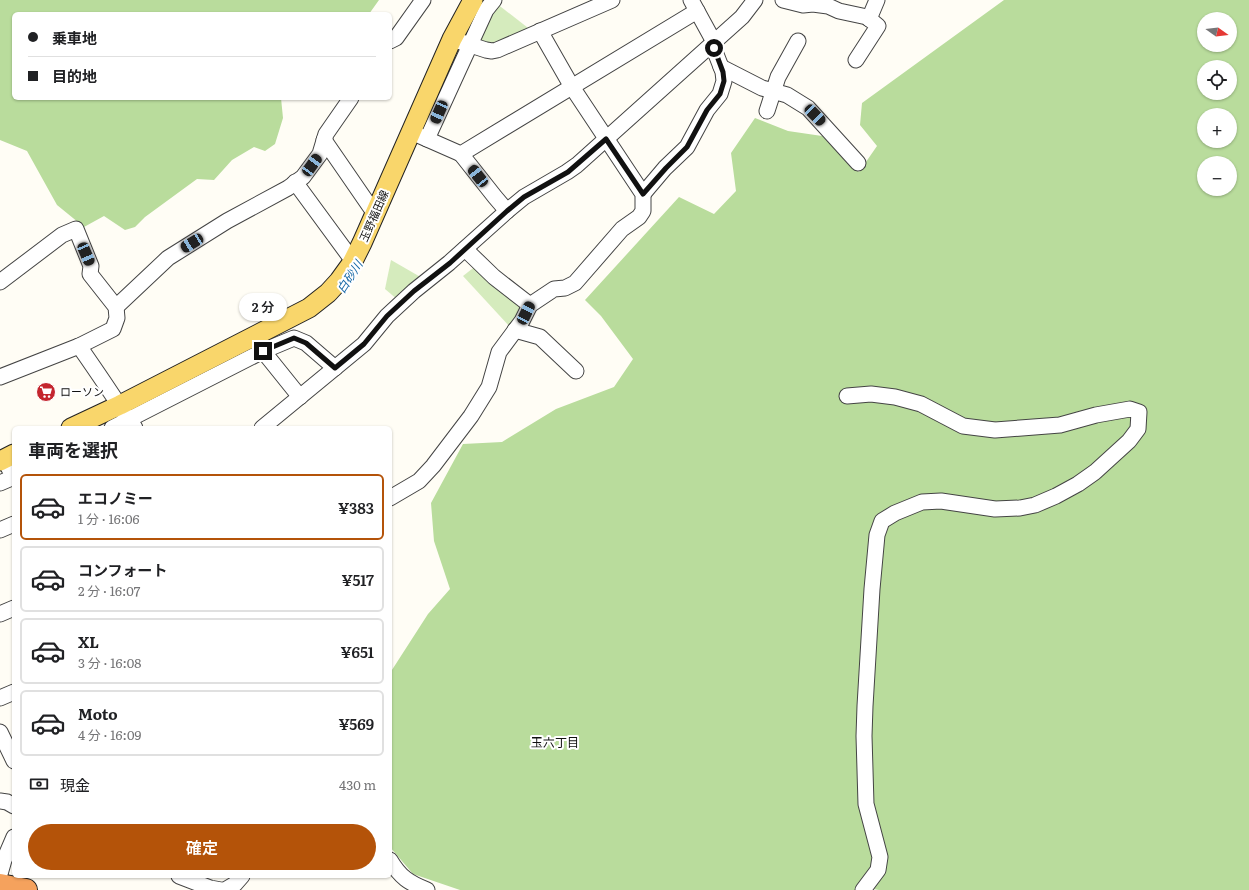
<!DOCTYPE html>
<html lang="ja">
<head>
<meta charset="utf-8">
<style>
	:root { --surface:#fff; --page:#f6f6f6; --text:#202124; --muted:#757577; --line:#e0e0e0; --accent:#b45309 }
	body { margin:0; font-family:Literata,"Noto Sans JP",serif; background:var(--page); color:var(--text); height:100vh; display:flex; flex-direction:column; font-size:15px; white-space:nowrap }
	* { box-sizing:border-box; margin:0 }
	p { font-size:13px; color:var(--muted) }
	.icon { flex:none; width:22px; height:22px; fill:none; stroke:currentColor; stroke-width:2; stroke-linecap:round; stroke-linejoin:round }
	.map { position:relative; flex:1; overflow:hidden }
	.side { position:absolute; left:12px; top:426px; width:380px; height:452px; display:flex; flex-direction:column; background:var(--surface); border-radius:6px; box-shadow:0 1px 3px #0004 }
	.side>* { flex:none }
	.banner { position:absolute; left:12px; top:12px; width:380px; height:88px; border-radius:6px; box-shadow:0 1px 3px #0004; display:grid; align-content:center; height:88px; padding:0 16px; background:var(--surface) }
	.needle { width:26px; rotate:104deg }
	.tools { position:absolute; left:1197px; top:12px; display:grid; gap:8px }
	.tools a { display:grid; place-items:center; width:40px; height:40px; border-radius:50%; background:var(--surface); box-shadow:0 1px 3px #0004; font-size:20px }
	.end { position:absolute; width:18px; height:18px; margin:-9px; border:5px solid #111; background:#fff; box-shadow:0 0 0 2px #fff }
	.from { border-radius:50% }
	.bubble { position:absolute; height:28px; border-radius:14px; background:var(--surface); box-shadow:0 1px 3px #0004; font-size:13px; font-weight:600; line-height:28px; text-align:center }
	.car { position:absolute; width:12px; height:24px; margin:-12px -6px; border-radius:5px; box-shadow:0 0 3px 1px #0007; background:linear-gradient(#222 24%,#8ab4d8 0 40%,#222 0 76%,#8ab4d8 0 86%,#222 0) }
	.banner b { display:flex; align-items:center; gap:14px; height:38px; font-size:15px }
	.banner b+b { border-top:1px solid var(--line) }
	.banner i { width:10px; height:10px; background:var(--text) }
	ul { padding:0; list-style:none }
	li { display:flex; align-items:center; gap:12px; height:66px; margin:0 8px 6px; padding:0 8px; border:2px solid var(--line); border-radius:6px }
	li div { flex:1 }
	li b { display:block; font-size:15px }
	li em { font-style:normal; font-weight:600 }
	li.on { border-color:var(--accent) }
	li>.icon { width:36px; height:36px; stroke-width:1.5 }
	h2 { padding:0 16px; font-size:18px; line-height:48px }
	.pay { display:flex; align-items:center; gap:10px; height:44px; padding:0 16px; font-size:15px }
	.pay p { margin-inline-start:auto }
	.primary-button { display:flex; gap:8px; margin-top:auto; padding:8px 16px }
	.primary-button a { flex:1; height:46px; border-radius:24px; background:var(--accent); color:#fff; font-size:16px; font-weight:600; line-height:46px; text-align:center }
	.map>svg:first-child { display:block }
	.green { fill:#d5ebbd }
	.forest { fill:#b9dc9c; fill-rule:evenodd }
	.lines { fill:none; stroke-linecap:round; stroke-linejoin:round }
	.minor-casing { stroke:#444; stroke-width:17 }
	.major-casing { stroke:#222; stroke-width:21 }
	.highway-casing { stroke:#222; stroke-width:24 }
	.minor { stroke:#fff; stroke-width:15 }
	.major { stroke:#f9d66b; stroke-width:19 }
	.highway { stroke:#f5a25d; stroke-width:22 }
	.route { stroke:#111; stroke-width:5 }
	.labels { text-anchor:middle; stroke-width:4; stroke-linejoin:round; paint-order:stroke }
	.street-label { font-size:11px; fill:#111; stroke:#fff }
	.poi-label { font-size:11px; fill:#111; stroke:#fff; text-anchor:start }
	.water-label { font-size:12px; font-style:italic; fill:#1768a6; stroke:#fff }
	.neighbourhood-label { font-size:12px; fill:#111; stroke:#fff }
</style>
</head>
<body>
<div class="map">
<svg width="1249" height="890" viewBox="0 0 1249 890">
	<rect width="100%" height="100%" fill="#fffdf5"/>
	<g class="green">
		<path d="M 496,3 L 532,31 L 493,47 L 473,43 Z"/>
		<path d="M 391,260 L 424,279 L 398,300 L 385,289 Z"/>
		<path d="M 477,265 L 524,304 L 511,328 L 463,276 Z"/>
	</g>
	<g class="forest">
		<path d="M 0,0 L 379,0 L 369,14 L 14,14 L 14,98 L 281,98 L 283,118 L 275,144 L 265,151 L 254,147 L 232,160 L 214,180 L 197,179 L 145,217 L 135,227 L 125,230 L 104,216 L 84,227 L 57,205 L 27,151 L 0,140 Z"/>
		<path d="M 1004,0 L 1249,0 L 1249,890 L 879,890 L 860,887 L 859,890 L 460,890 L 413,874 L 390,847 L 390,673 L 428,614 L 450,589 L 434,541 L 431,503 L 463,444 L 502,442 L 556,409 L 614,387 L 633,359 L 601,316 L 585,300 L 679,197 L 714,214 L 736,191 L 731,153 L 755,118 L 788,131 L 822,136 L 859,172 L 877,146 L 860,125 L 862,103 ZM 1204,19 L 1230,19 L 1230,45 L 1204,45 ZM 1204,67 L 1230,67 L 1230,93 L 1204,93 ZM 1204,115 L 1230,115 L 1230,141 L 1204,141 ZM 1204,163 L 1230,163 L 1230,189 L 1204,189 Z"/>
	</g>
	<g class="lines">
		<g class="minor-casing">
			<g id="minor">
				<path d="M 783,0 L 803,5 L 813,4 L 828,6 L 839,11 L 867,17 L 878,26 L 856,60"/>
				<path d="M 869,19 L 877,0"/>
				<path d="M 452,39 L 486,50 L 492,51 L 497,50 L 612,0"/>
				<path d="M 390,41 L 396,38 L 423,0"/>
				<path d="M 721,67 L 762,88 L 787,95 L 808,108 L 858,163"/>
				<path d="M 767,111 L 778,77 L 798,41"/>
				<path d="M 411,132 L 461,154 L 697,11"/>
				<path d="M 427,139 L 470,45 L 486,10 L 494,0"/>
				<path d="M 324,140 L 375,214"/>
				<path d="M 461,154 L 495,197 L 507,211"/>
				<path d="M 295,182 L 353,261"/>
				<path d="M 643,194 L 665,168 L 687,147 L 707,110 L 720,94 L 724,81 L 723,72 L 714,49 L 714,42 L 691,0"/>
				<path d="M 465,249 L 494,277 L 530,305"/>
				<path d="M 0,282 L 62,235 L 76,229 L 91,266 L 90,274 L 116,307 L 117,318 L 113,329 L 79,346 L 0,377"/>
				<path d="M 116,307 L 168,258 L 227,221 L 288,188 L 303,177 L 320,154 L 326,134 L 351,98"/>
				<path d="M 515,330 L 540,337 L 576,371"/>
				<path d="M 259,344 L 263,351 L 300,397"/>
				<path d="M 79,346 C 95,369 111,392 126,416 C 129,420 133,424 135,428"/>
				<path d="M 847,396 L 871,394 L 895,397 L 921,404 L 963,426 L 995,430 L 1060,425 L 1096,415 L 1130,409 L 1139,412 L 1138,429 L 1129,441 L 1095,472 L 1078,484 L 1056,496 L 1035,505 L 1020,508 L 995,509 L 941,501 L 922,502 L 895,513 L 882,521 L 877,535 L 872,589 L 865,706 L 864,736 L 866,804 L 880,857 L 878,870 L 863,890"/>
				<path d="M 112,428 L 263,351 L 294,338 L 306,343 L 335,368"/>
				<path d="M 262,428 L 364,344 L 387,316 L 414,291 L 449,263 L 507,211 L 524,197 L 567,172 L 577,165 L 742,17 L 755,0"/>
				<path d="M 4,459 L 14,478"/>
				<path d="M 0,483 L 14,477"/>
				<path d="M 390,498 L 419,481 L 433,466 L 471,416 L 489,387 L 499,352 L 522,321 L 530,305 L 554,289 L 565,288 L 575,283 L 622,229 L 639,217 L 643,211 L 643,194 L 572,87 L 540,31"/>
				<path d="M 0,530 L 14,524"/>
				<path d="M 0,614 L 14,608"/>
				<path d="M 0,698 L 14,692"/>
				<path d="M 0,732 L 14,761"/>
				<path d="M 0,801 L 7,802 L 14,806"/>
				<path d="M 390,860 C 400,877 409,883 427,890"/>
				<path d="M 0,874 L 4,860 L 14,837"/>
				<path d="M 179,876 L 210,888 L 221,890"/>
				<path d="M 225,890 L 235,884 L 242,876"/>
			</g>
		</g>
		<g class="major-casing">
			<g id="major">
				<path d="M 71,428 L 120,405 L 309,308 L 328,293 L 339,281 L 352,263 L 362,243 L 452,39 L 473,0"/>
				<path d="M 0,461 L 14,454"/>
			</g>
		</g>
		<g class="highway-casing">
			<path id="highway" d="M 0,885 L 26,890"/>
		</g>
		<use href="#minor" class="minor"/>
		<use href="#major" class="major"/>
		<use href="#highway" class="highway"/>
	</g>
	<g class="lines">
		<path class="route" d="M 263,351 L 294,338 L 306,343 L 335,368 L 364,344 L 387,316 L 414,291 L 450,263 L 507,211 L 524,197 L 568,172 L 606,139 L 643,194 L 666,168 L 687,147 L 707,110 L 720,94 L 724,81 L 723,72 L 714,48"/>
	</g>
	<defs>
		<g id="supermarket-disc" transform="scale(1)"><circle r="9.5" fill="#c4262e" stroke="#fff"/><path d="M-6-5.5h2.5l.6 2H6L4.5 2H-2.5L-4.4-4H-6ZM-1.5 3.2a1.3 1.3 0 1 0 .1 0ZM3 3.2a1.3 1.3 0 1 0 .1 0Z" fill="#fff"/></g>
	</defs>
	<g fill-rule="evenodd">
		<use href="#supermarket-disc" x="46" y="392"/>
	</g>
	<g class="labels">
		<g class="street-label">
			<text transform="translate(374 216) rotate(-66)" y="4">玉野福田線</text>
		</g>
		<g class="poi-label">
			<text x="60" y="396">ローソン</text>
		</g>
		<g class="water-label">
			<text transform="translate(350 277) rotate(-57)" y="4">白砂川</text>
		</g>
		<g class="neighbourhood-label">
			<text x="555" y="747">玉六丁目</text>
		</g>
	</g>
</svg>
<div class="tools">
<a><svg class="needle" viewBox="-14 -14 28 28"><path d="M0-13l5 13h-10z" fill="#e53935"/><path d="M0 13l5-13h-10z" fill="#757577"/></svg></a>
<a><svg class="icon" aria-label="locate" viewBox="0 0 24 24"><circle cx="12" cy="12" r="6"/><path d="M12 2v4M12 18v4M2 12h4M18 12h4"/></svg></a>
<a>+</a>
<a>−</a>
</div>
<i class="end from" style="left:714px;top:48px"></i>
<i class="end" style="left:263px;top:351px"></i>
<div class="bubble" style="left:239px;top:293px;width:48px">2 分</div>
<i class="car" style="left:439px;top:112px;rotate:204deg"></i>
<i class="car" style="left:815px;top:115px;rotate:136deg"></i>
<i class="car" style="left:312px;top:165px;rotate:36deg"></i>
<i class="car" style="left:478px;top:176px;rotate:322deg"></i>
<i class="car" style="left:192px;top:243px;rotate:238deg"></i>
<i class="car" style="left:86px;top:254px;rotate:157deg"></i>
<i class="car" style="left:526px;top:313px;rotate:26deg"></i>
<div class="banner">
<b><i class="from"></i>乗車地</b>
<b><i></i>目的地</b>
</div>
<section class="side">
<h2>車両を選択</h2>
<ul>
<li class="on"><svg class="icon" aria-label="car" viewBox="0 0 24 24"><path d="M5 17H2v-5l4-1 3-4h7l3 4 3 1v5h-3M9 17h6M6 11h13"/><circle cx="7" cy="17" r="2"/><circle cx="17" cy="17" r="2"/></svg><div><b>エコノミー</b><p>1 分 · 16:06</p></div><em>¥383</em></li>
<li><svg class="icon" aria-label="car" viewBox="0 0 24 24"><path d="M5 17H2v-5l4-1 3-4h7l3 4 3 1v5h-3M9 17h6M6 11h13"/><circle cx="7" cy="17" r="2"/><circle cx="17" cy="17" r="2"/></svg><div><b>コンフォート</b><p>2 分 · 16:07</p></div><em>¥517</em></li>
<li><svg class="icon" aria-label="car" viewBox="0 0 24 24"><path d="M5 17H2v-5l4-1 3-4h7l3 4 3 1v5h-3M9 17h6M6 11h13"/><circle cx="7" cy="17" r="2"/><circle cx="17" cy="17" r="2"/></svg><div><b>XL</b><p>3 分 · 16:08</p></div><em>¥651</em></li>
<li><svg class="icon" aria-label="car" viewBox="0 0 24 24"><path d="M5 17H2v-5l4-1 3-4h7l3 4 3 1v5h-3M9 17h6M6 11h13"/><circle cx="7" cy="17" r="2"/><circle cx="17" cy="17" r="2"/></svg><div><b>Moto</b><p>4 分 · 16:09</p></div><em>¥569</em></li>
</ul>
<div class="pay"><svg class="icon" aria-label="cash" viewBox="0 0 24 24"><path d="M3 7h18v10H3z"/><circle cx="12" cy="12" r="2"/></svg>現金<p>430 m</p></div>
<div class="primary-button"><a>確定</a></div>
</section>
</div>
</body>
</html>
